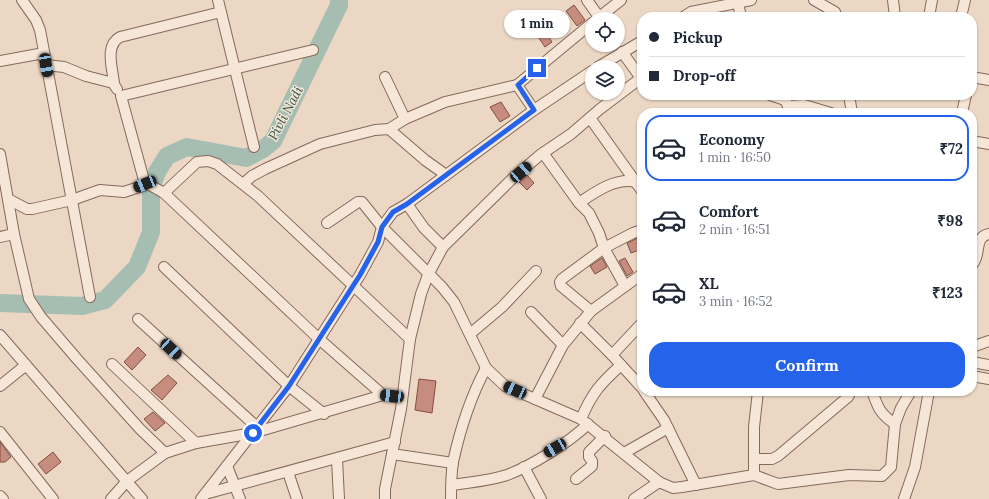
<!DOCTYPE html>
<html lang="en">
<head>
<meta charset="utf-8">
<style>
	:root { --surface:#fff; --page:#f2f2f3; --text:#1f2937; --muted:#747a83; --line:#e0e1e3; --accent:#2563eb }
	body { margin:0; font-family:Lora,serif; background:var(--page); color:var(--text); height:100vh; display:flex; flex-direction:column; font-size:15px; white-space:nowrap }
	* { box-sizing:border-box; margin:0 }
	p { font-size:13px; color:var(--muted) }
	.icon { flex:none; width:22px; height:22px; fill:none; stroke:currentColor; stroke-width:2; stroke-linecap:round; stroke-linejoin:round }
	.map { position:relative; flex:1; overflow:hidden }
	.details { position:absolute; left:637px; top:108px; width:340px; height:288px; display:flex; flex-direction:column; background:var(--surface); border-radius:16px; box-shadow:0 1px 3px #0004 }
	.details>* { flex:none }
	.banner { position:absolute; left:637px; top:12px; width:340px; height:88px; border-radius:16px; box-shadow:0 1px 3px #0004; display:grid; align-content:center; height:88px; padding:0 12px; background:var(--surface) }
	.tools { position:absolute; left:585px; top:12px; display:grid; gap:8px }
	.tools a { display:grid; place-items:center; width:40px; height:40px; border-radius:50%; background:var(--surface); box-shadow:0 1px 3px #0004; font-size:20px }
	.end { position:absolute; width:18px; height:18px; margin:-9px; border:5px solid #2563eb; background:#fff; box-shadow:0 0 0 2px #fff }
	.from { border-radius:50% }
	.bubble { position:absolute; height:28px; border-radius:14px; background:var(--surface); box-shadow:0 1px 3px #0004; font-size:13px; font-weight:800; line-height:28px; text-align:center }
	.car { position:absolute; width:12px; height:24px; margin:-12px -6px; border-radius:5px; box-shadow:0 0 3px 1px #0007; background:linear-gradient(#222 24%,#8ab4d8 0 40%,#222 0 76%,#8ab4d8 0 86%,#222 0) }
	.banner b { display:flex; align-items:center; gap:14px; height:38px; font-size:15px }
	.banner b+b { border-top:1px solid var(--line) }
	.banner i { width:10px; height:10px; background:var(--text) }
	ul { padding:7px 0 0; list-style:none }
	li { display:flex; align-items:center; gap:12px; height:66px; margin:0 8px 6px; padding:0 4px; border:2px solid transparent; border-radius:16px }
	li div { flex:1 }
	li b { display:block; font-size:15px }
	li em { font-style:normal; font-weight:800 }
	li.current { border-color:var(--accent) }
	li>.icon { width:36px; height:36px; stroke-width:1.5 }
	.cta { display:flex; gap:8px; margin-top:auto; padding:8px 12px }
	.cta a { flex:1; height:46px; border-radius:16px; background:var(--accent); color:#fff; font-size:16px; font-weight:800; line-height:46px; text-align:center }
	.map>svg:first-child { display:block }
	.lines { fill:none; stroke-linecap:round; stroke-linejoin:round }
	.river { stroke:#a6beb2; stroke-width:18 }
	.building { fill:#c68c7d; stroke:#814f43 }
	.minor-casing { stroke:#84695c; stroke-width:12 }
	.minor { stroke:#f6e6d7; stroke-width:10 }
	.route { stroke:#2563eb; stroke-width:5 }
	.labels { text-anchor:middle; stroke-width:3; stroke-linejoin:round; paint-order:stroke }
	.water-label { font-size:13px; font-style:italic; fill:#2f5449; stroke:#f3e3d3 }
</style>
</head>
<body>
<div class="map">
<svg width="989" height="499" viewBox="0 0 989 499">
	<rect width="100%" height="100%" fill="#ebd7c4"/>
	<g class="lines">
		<path class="river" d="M 0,303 L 82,306 L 105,300 L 137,267 L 151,232 L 151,188 L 157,172 L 167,156 L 187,147 L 246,158 L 263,149 L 273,141 L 339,5 L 339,0"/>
	</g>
	<g class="building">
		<path d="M 574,5 L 585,20 L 577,26 L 566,11 Z"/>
		<path d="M 544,30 L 552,42 L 545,47 L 537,35 Z"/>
		<path d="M 501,102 L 510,116 L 500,122 L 490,107 Z"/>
		<path d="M 527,175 L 534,183 L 527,190 L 519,182 Z"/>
		<path d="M 640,237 L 642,249 L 631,253 L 627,243 Z"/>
		<path d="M 602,258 L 607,267 L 595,274 L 590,266 Z"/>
		<path d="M 625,258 L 633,272 L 627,276 L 619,261 Z"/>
		<path d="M 138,347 L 146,355 L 132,370 L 124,362 Z"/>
		<path d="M 168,375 L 177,383 L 162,400 L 151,390 Z"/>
		<path d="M 419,379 L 436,381 L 432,413 L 415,410 Z"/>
		<path d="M 153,412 L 165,423 L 155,431 L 144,419 Z"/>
		<path d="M 0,442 L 11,457 L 5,462 L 0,462 Z"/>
		<path d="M 53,452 L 61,462 L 46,474 L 38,464 Z"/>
	</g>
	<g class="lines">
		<g class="minor-casing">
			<g id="minor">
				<path d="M 22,0 L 36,20 L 40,30 L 90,297"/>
				<path d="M 218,0 L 254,147"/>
				<path d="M 587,0 L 599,17"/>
				<path d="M 814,0 L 835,12 L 837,17"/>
				<path d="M 893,0 L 895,17"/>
				<path d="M 738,3 L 741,17"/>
				<path d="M 683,17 L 691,12 L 751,0"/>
				<path d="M 929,17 L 932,0"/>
				<path d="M 961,17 L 965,0"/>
				<path d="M 597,19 L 621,0"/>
				<path d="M 0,61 L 44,53"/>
				<path d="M 46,65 L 64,67 L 86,76 L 113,83 L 117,89"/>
				<path d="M 598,67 L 642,41"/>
				<path d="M 385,77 L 405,119"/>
				<path d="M 972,77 L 989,80"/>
				<path d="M 114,84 C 113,69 104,46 120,37 L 221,12"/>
				<path d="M 770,95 L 785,100 L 788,106 L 804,105 L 831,113"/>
				<path d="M 849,95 L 852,113"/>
				<path d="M 534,110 L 517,85 L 592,23"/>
				<path d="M 962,113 L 966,95"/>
				<path d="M 590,118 L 642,191"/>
				<path d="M 389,129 L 425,160 L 446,175"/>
				<path d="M 972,141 L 989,144"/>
				<path d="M 543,153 L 579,203 L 589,213 L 599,233 L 604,248 L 633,233 L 642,230"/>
				<path d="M 0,154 L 14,234 L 29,299 L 41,317 L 77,359 L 140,429 L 165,453"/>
				<path d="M 145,184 L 121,96 L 313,50"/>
				<path d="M 243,184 L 252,176 L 265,169 L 320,144 L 375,130 L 389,129 L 405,119 L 445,102 L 517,85"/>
				<path d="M 164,193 L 197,162 L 208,161 L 217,164 L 258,196 L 410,339"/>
				<path d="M 8,199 L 27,209 L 32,209 L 72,200 L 100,190 L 124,192 L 148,184 L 164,193 L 318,338 L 383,395"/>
				<path d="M 579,203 C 595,192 616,177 636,182"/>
				<path d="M 407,204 L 424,228 L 443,247"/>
				<path d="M 327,223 L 358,202 L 362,202 L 382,227 L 442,287 L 454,302 L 486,368 L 505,386 L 535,399 L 563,345 L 591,311 L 642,274"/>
				<path d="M 0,237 L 14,234"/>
				<path d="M 972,265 C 982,255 973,237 989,234"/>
				<path d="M 164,267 L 289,386 L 324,414"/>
				<path d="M 591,311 L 561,286 L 560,282 L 562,279 L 604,248 L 625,286"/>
				<path d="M 531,312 L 563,345"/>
				<path d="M 138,319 L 258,428"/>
				<path d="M 580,323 L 612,355"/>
				<path d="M 642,323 L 612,355 L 642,388"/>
				<path d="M 470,334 L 502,307 L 536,271"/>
				<path d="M 0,335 L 142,499"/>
				<path d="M 972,347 L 989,341"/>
				<path d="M 972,362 L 989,365"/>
				<path d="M 112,364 L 196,443"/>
				<path d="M 972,376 L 989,379"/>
				<path d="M 0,386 L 26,365"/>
				<path d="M 644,391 L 664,420 L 696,485"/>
				<path d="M 872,391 C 878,408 880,414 895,424"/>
				<path d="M 535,399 L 581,419 L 659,482 L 673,488 L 682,487 L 754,475 L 778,484 L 849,475 L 882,476 L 891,467 L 895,424 L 901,408 L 911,391"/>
				<path d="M 581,419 C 592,393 600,384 621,365"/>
				<path d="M 0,432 L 53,499"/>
				<path d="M 624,453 L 668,428"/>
				<path d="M 392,454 L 453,463"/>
				<path d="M 337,459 L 339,499"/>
				<path d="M 755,459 L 772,459 L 778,456 L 848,397 L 851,391"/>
				<path d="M 227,466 L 240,499"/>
				<path d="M 524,467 L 541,499"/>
				<path d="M 288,472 L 297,499"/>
				<path d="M 754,475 L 754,427 L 758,391"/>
				<path d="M 576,479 L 592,466 L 592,461 L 589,457 L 589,452 L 605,436"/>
				<path d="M 452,485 C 470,482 489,481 507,475 C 531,466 570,442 588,424"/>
				<path d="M 205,494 L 395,442"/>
				<path d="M 0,496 L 3,499"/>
				<path d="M 111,499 L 127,481 L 165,453 L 196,443 L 253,433 L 383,395 L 402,398"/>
				<path d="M 201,499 L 289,386 L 360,275 L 378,242 L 382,227 L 393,212 L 407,204 L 534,110 L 592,71"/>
				<path d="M 385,499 L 385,489 L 401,409 L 410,339 L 421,294 L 428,275 L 443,247 L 512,179 L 540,155 L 571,134 L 600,109 L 641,78 L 622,52"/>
				<path d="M 451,499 C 451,487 451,474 453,462 C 460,430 471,396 486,368"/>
				<path d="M 634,499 L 659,482"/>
				<path d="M 904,499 L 915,467 L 929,391"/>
			</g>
		</g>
		<use href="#minor" class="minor"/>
	</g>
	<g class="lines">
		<path class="route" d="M 253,433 L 289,386 L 360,275 L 378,242 L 382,227 L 393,212 L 407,204 L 534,110 L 518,85 L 537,68"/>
	</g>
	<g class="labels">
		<g class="water-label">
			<text transform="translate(285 113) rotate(-62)" y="5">Pivli Nadi</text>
		</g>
	</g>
</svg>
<div class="tools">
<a><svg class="icon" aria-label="locate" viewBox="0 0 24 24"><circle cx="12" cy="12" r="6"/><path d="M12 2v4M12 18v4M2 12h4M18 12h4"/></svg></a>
<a><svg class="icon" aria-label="layers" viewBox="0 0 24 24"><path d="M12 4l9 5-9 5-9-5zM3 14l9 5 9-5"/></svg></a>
</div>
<i class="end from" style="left:253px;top:433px"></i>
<i class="end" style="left:537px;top:68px"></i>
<div class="bubble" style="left:504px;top:10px;width:66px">1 min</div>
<i class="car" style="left:46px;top:65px;rotate:170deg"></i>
<i class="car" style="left:521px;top:172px;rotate:49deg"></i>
<i class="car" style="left:145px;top:184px;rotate:248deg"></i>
<i class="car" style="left:171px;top:349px;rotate:133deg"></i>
<i class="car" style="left:515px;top:390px;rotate:294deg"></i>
<i class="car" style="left:392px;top:396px;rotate:276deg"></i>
<i class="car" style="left:555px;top:448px;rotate:240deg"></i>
<div class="banner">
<b><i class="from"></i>Pickup</b>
<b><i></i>Drop-off</b>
</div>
<section class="details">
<ul>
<li class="current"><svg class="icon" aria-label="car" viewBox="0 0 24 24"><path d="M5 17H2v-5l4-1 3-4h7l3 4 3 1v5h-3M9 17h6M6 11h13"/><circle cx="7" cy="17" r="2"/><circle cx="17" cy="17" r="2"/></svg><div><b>Economy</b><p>1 min · 16:50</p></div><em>₹72</em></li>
<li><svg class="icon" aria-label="car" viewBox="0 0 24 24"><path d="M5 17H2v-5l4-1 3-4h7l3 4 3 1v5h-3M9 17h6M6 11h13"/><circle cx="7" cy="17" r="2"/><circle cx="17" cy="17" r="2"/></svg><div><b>Comfort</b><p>2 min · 16:51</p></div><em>₹98</em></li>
<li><svg class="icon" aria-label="car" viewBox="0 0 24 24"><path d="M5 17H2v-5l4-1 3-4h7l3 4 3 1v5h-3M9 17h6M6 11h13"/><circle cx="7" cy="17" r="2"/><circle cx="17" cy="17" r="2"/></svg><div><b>XL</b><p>3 min · 16:52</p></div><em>₹123</em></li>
</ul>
<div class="cta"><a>Confirm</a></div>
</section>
</div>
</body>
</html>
